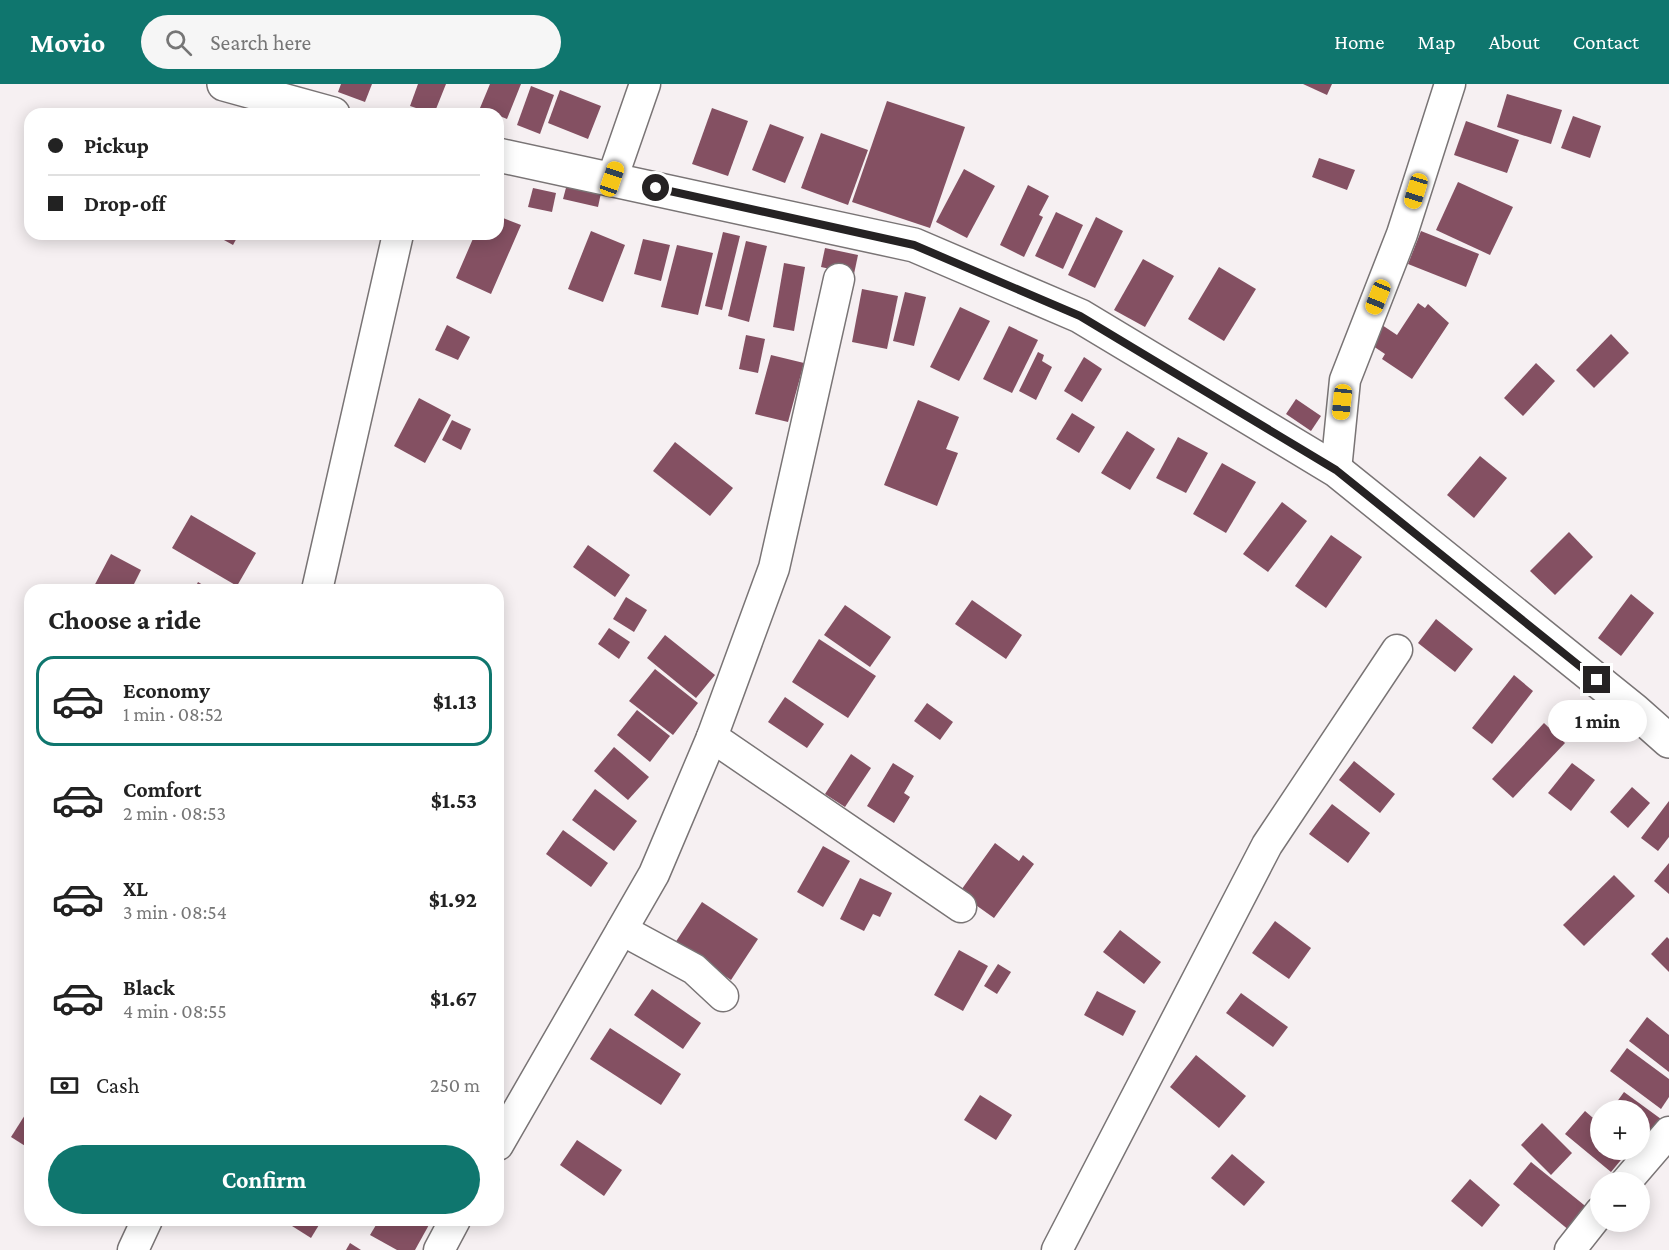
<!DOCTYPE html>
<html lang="en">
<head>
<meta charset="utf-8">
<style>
	:root { --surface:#fff; --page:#f6f6f6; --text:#222; --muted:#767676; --line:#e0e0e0; --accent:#0f766e }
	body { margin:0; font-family:"Crimson Pro",serif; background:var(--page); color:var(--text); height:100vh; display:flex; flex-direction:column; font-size:22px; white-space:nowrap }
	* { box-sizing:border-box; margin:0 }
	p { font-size:20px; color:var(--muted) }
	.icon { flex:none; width:33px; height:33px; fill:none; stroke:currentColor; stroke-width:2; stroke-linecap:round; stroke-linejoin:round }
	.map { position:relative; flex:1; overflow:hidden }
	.panel { position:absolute; left:24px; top:500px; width:480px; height:642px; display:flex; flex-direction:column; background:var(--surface); border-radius:18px; box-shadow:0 3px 15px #0003 }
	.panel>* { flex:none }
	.guide { position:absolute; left:24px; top:24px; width:480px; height:132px; border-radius:18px; box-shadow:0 3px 15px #0003; display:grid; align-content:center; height:132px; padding:0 24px; background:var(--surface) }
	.fabs { position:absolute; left:1590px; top:1016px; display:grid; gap:12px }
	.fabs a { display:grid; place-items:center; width:60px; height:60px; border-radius:50%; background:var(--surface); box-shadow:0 3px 15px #0003; font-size:30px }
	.end { position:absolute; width:27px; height:27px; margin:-14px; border:8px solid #252223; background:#fff; box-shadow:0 0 0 3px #fff }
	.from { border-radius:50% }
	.bubble { position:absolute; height:42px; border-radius:21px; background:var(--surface); box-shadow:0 3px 15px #0003; font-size:20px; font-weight:700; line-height:42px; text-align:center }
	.car { position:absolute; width:18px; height:36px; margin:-18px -9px; border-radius:8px; box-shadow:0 0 4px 2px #0007; background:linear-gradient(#f5c518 24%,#345 0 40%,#f5c518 0 76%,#345 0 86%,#f5c518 0) }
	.guide b { display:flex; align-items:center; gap:21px; height:57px; font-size:22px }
	.guide b+b { border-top:2px solid var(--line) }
	.guide i { width:15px; height:15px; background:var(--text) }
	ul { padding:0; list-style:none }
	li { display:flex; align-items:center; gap:18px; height:90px; margin:0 12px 9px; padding:0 12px; border:3px solid transparent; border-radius:18px }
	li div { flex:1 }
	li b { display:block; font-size:22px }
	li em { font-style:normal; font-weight:700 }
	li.on { border-color:var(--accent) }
	li>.icon { width:54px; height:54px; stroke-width:1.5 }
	h2 { padding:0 24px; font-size:27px; line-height:72px }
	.pay { display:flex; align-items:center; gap:15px; height:66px; padding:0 24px; font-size:22px }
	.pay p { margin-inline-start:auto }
	.primary-button { display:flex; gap:12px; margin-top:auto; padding:12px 24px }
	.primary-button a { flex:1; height:69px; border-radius:36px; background:var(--accent); color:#fff; font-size:24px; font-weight:700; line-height:69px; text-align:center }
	header { display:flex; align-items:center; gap:36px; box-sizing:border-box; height:84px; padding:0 30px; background:var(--accent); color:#fff }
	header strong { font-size:28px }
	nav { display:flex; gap:33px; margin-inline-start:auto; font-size:21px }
	.search { width:420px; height:54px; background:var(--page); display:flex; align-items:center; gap:15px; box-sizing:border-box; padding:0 21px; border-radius:33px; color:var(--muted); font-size:22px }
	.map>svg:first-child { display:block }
	.building { fill:#845062 }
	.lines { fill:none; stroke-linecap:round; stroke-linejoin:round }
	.street-casing { stroke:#797475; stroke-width:33 }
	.secondary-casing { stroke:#797475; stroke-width:36 }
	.street { stroke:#fff; stroke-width:30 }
	.secondary { stroke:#fff; stroke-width:33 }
	.route { stroke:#252223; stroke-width:8 }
</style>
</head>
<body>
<header>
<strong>Movio</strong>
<div class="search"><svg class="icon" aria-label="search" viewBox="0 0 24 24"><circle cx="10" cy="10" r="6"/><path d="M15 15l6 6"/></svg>Search here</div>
<nav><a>Home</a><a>Map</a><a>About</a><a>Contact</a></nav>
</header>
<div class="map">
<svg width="1669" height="1166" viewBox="0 0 1669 1166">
	<rect width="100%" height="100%" fill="#f6f0f2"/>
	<g class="building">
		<path d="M 341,0 L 372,0 L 365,18 L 338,8 Z"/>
		<path d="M 418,0 L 446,0 L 434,30 L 410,22 Z"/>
		<path d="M 490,0 L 521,0 L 507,35 L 480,24 Z"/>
		<path d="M 1303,0 L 1332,0 L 1327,11 Z"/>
		<path d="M 531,2 L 554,11 L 540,50 L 517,41 Z"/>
		<path d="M 560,6 L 601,22 L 588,55 L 548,39 Z"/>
		<path d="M 1507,10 L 1562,26 L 1551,60 L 1497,43 Z"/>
		<path d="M 887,17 L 965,43 L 930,144 L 852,118 Z"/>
		<path d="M 712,24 L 748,37 L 728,92 L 692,80 Z"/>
		<path d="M 1573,32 L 1601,42 L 1590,74 L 1561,64 Z"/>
		<path d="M 1466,37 L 1519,56 L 1507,89 L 1454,71 Z"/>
		<path d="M 770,40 L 804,53 L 785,99 L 752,86 Z"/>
		<path d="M 821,49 L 868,66 L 848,121 L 801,104 Z"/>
		<path d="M 1319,74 L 1355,86 L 1347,106 L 1312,93 Z"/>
		<path d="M 964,85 L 995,102 L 967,154 L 936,138 Z"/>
		<path d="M 1458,98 L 1513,123 L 1490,171 L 1436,146 Z"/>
		<path d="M 567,100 L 601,109 L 598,123 L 563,115 Z"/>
		<path d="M 1028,101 L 1049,112 L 1039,131 L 1043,133 L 1024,173 L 1000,161 Z"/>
		<path d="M 533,104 L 556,109 L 552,128 L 528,123 Z"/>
		<path d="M 1056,128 L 1083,141 L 1063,185 L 1035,172 Z"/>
		<path d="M 498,132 L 521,141 L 491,210 L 456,194 L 475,150 L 498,150 Z"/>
		<path d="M 1096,133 L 1123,147 L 1095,204 L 1068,191 Z"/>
		<path d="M 591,147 L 625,161 L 603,218 L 568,205 Z"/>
		<path d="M 1421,147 L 1479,170 L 1466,203 L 1408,180 Z"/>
		<path d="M 723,148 L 740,152 L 722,226 L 705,222 Z"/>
		<path d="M 213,150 L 239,150 L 233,161 Z"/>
		<path d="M 643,155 L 670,161 L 661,197 L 634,190 Z"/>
		<path d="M 746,157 L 767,162 L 749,238 L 728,232 Z"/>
		<path d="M 677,161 L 713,169 L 698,231 L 661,223 Z"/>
		<path d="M 825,164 L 858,171 L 854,190 L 821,183 Z"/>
		<path d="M 1143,175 L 1174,192 L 1145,243 L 1114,226 Z"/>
		<path d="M 784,179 L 805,183 L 794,247 L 773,243 Z"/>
		<path d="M 1219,183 L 1256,205 L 1224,257 L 1188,235 Z"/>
		<path d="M 862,205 L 898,212 L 887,265 L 852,258 Z"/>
		<path d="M 905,208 L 926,213 L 914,262 L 893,257 Z"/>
		<path d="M 1418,219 L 1425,224 L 1428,220 L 1449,239 L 1412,295 L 1382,275 L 1385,270 L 1367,258 L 1379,239 L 1397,251 Z"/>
		<path d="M 960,223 L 990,237 L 959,297 L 930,283 Z"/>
		<path d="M 447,241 L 470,253 L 458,276 L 435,266 Z"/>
		<path d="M 1009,242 L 1038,256 L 1012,309 L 983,295 Z"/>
		<path d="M 1611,250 L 1629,269 L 1594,304 L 1576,286 Z"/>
		<path d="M 746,251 L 765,255 L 758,289 L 739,285 Z"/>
		<path d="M 1038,268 L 1044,271 L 1042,277 L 1052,283 L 1036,316 L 1019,307 Z"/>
		<path d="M 771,271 L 804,279 L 788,338 L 755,330 Z"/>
		<path d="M 1084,273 L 1102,285 L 1082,318 L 1064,307 Z"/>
		<path d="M 1536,279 L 1555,297 L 1523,332 L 1504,314 Z"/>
		<path d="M 419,314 L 451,331 L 425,379 L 394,362 Z"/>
		<path d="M 1296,315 L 1321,332 L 1311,347 L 1286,330 Z"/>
		<path d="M 918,316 L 959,333 L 946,365 L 958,369 L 937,422 L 884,401 Z"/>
		<path d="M 1072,329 L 1095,343 L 1079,369 L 1056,355 Z"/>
		<path d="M 452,336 L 471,345 L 461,366 L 442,356 Z"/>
		<path d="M 1127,347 L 1155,365 L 1130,406 L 1101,389 Z"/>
		<path d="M 1178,353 L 1208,369 L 1186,409 L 1156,394 Z"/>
		<path d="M 675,358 L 733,404 L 710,432 L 653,387 Z"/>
		<path d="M 1480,372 L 1507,394 L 1474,434 L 1447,411 Z"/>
		<path d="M 1222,379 L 1256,398 L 1226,449 L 1193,430 Z"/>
		<path d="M 1282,418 L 1307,437 L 1268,488 L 1243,470 Z"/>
		<path d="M 191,431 L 256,469 L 237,502 L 172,464 Z"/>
		<path d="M 1569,448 L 1593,473 L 1555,511 L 1530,487 Z"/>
		<path d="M 1331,451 L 1362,473 L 1326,524 L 1295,502 Z"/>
		<path d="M 588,461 L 630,491 L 615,513 L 573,483 Z"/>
		<path d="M 111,470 L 141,486 L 131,506 L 92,506 Z"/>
		<path d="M 198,498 L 211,506 L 194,506 Z"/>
		<path d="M 169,500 L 179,506 L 166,506 Z"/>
		<path d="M 1631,510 L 1654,529 L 1621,572 L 1598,554 Z"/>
		<path d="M 626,513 L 647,526 L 634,548 L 613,535 Z"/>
		<path d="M 972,516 L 1022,551 L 1006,575 L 955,540 Z"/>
		<path d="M 845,521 L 891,553 L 870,583 L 824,551 Z"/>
		<path d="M 1436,535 L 1473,565 L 1455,588 L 1418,559 Z"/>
		<path d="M 609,544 L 630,558 L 619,575 L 598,560 Z"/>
		<path d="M 665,551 L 715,591 L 696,614 L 647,574 Z"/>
		<path d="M 819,555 L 876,592 L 848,634 L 792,598 Z"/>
		<path d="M 655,585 L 698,619 L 673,651 L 629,617 Z"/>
		<path d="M 1514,591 L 1533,607 L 1492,660 L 1472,644 Z"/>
		<path d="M 785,613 L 824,640 L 807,664 L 768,638 Z"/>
		<path d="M 927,619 L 953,638 L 940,656 L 914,637 Z"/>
		<path d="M 637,626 L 670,652 L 650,678 L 617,651 Z"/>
		<path d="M 1544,639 L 1565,659 L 1513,714 L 1492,695 Z"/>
		<path d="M 614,663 L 649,693 L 628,716 L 594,687 Z"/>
		<path d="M 851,670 L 871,684 L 845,723 L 825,710 Z"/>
		<path d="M 1354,677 L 1395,710 L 1380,729 L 1339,696 Z"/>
		<path d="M 893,679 L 914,692 L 904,709 L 910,713 L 894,739 L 867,722 Z"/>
		<path d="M 1572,679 L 1595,696 L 1571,727 L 1548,709 Z"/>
		<path d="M 1632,703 L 1650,719 L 1628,744 L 1610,728 Z"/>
		<path d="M 595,705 L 637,737 L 614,767 L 572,736 Z"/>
		<path d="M 1669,717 L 1669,753 L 1658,767 L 1641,754 Z"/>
		<path d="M 1332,720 L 1370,749 L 1348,779 L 1309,750 Z"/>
		<path d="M 563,746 L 608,779 L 591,803 L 546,770 Z"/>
		<path d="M 995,759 L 1019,777 L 1023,771 L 1034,780 L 994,834 L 959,809 Z"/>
		<path d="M 823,762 L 850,777 L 823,823 L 797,808 Z"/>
		<path d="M 1669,779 L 1669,810 L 1654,797 Z"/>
		<path d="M 1614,791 L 1635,812 L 1584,862 L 1563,841 Z"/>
		<path d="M 860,794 L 892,809 L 880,833 L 873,830 L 864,847 L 840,835 Z"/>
		<path d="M 702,818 L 758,855 L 731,896 L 675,859 Z"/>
		<path d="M 1275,837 L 1311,864 L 1289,895 L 1252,869 Z"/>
		<path d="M 1120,846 L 1161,878 L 1144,900 L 1103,868 Z"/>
		<path d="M 1667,853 L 1669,855 L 1669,888 L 1651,870 Z"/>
		<path d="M 959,866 L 988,882 L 963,927 L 934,911 Z"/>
		<path d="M 998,880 L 1011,888 L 997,910 L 984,902 Z"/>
		<path d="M 652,905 L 701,939 L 683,965 L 634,931 Z"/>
		<path d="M 1097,907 L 1136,927 L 1123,952 L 1084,931 Z"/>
		<path d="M 1241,909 L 1288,943 L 1273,963 L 1226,929 Z"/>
		<path d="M 1647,933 L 1669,951 L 1669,988 L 1629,957 Z"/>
		<path d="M 610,944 L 681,990 L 661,1021 L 590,975 Z"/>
		<path d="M 1627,964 L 1669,995 L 1669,1013 L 1661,1025 L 1610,987 Z"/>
		<path d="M 1196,971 L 1246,1012 L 1219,1044 L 1170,1003 Z"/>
		<path d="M 1624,1008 L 1661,1035 L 1643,1059 L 1640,1057 L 1640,1026 L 1611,1026 Z"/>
		<path d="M 980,1011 L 1012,1031 L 996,1056 L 964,1036 Z"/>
		<path d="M 30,1023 L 30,1065 L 11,1053 Z"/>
		<path d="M 1585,1027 L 1600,1040 L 1600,1065 L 1630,1065 L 1611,1088 L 1565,1050 Z"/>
		<path d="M 1542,1039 L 1572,1069 L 1551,1091 L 1521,1061 Z"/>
		<path d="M 577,1056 L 622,1086 L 604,1112 L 560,1081 Z"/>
		<path d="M 1232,1070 L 1265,1098 L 1244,1122 L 1211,1094 Z"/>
		<path d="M 1531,1078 L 1589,1125 L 1570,1147 L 1513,1100 Z"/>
		<path d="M 1470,1095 L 1500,1121 L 1482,1143 L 1451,1117 Z"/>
		<path d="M 296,1136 L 322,1136 L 311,1154 L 292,1142 Z"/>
		<path d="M 379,1136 L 423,1136 L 430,1139 L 415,1166 L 397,1166 L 370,1151 Z"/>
		<path d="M 350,1159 L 361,1166 L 346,1166 Z"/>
	</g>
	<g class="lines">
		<g class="street-casing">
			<g id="street">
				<path d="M 612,95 L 645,0"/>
				<path d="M 1336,386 L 1345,296 L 1402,150 L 1450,0"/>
				<path d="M 317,506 L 398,150"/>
				<path d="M 712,653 L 961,823"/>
				<path d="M 622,846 L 694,885 L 723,912"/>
				<path d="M 498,1061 L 654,790 L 712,653 L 774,484 L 839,195"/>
				<path d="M 1626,1098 L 1669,1048"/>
				<path d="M 133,1166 L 147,1136"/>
				<path d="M 439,1166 L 455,1136"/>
				<path d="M 1057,1166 L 1267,761 L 1397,566"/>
				<path d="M 1570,1166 L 1600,1128"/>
			</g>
		</g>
		<g class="secondary-casing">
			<g id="secondary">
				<path d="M 224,0 L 333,30"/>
				<path d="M 498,71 L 914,161 L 1080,232 L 1336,386 L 1634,626 L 1669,657"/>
			</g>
		</g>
		<use href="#street" class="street"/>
		<use href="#secondary" class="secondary"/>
	</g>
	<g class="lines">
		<path class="route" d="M 656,104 L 914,161 L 1080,232 L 1336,386 L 1597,596"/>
	</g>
</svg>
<div class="fabs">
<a>+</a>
<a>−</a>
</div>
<i class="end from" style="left:656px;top:104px"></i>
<i class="end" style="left:1597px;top:596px"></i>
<div class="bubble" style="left:1548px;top:616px;width:99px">1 min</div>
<i class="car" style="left:612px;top:95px;rotate:19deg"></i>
<i class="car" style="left:1416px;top:107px;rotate:197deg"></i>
<i class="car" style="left:1378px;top:213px;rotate:202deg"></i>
<i class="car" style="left:1342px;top:318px;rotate:186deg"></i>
<div class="guide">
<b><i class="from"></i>Pickup</b>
<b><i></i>Drop-off</b>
</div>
<section class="panel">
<h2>Choose a ride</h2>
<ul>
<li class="on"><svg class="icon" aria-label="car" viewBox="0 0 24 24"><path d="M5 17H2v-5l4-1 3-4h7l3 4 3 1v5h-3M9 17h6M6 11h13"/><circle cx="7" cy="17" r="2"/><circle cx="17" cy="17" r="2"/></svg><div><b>Economy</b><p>1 min · 08:52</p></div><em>$1.13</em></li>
<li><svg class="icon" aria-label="car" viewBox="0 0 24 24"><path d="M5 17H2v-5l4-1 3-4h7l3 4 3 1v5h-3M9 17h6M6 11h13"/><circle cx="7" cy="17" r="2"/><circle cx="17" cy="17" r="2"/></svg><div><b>Comfort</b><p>2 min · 08:53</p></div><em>$1.53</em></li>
<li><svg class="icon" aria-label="car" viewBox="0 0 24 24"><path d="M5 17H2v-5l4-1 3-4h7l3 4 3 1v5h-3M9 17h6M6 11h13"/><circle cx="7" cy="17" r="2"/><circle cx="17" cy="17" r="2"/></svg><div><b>XL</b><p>3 min · 08:54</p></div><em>$1.92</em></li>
<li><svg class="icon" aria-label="car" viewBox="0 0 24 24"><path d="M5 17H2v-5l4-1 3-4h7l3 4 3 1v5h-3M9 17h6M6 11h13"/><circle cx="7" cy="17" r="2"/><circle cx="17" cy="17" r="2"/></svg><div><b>Black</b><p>4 min · 08:55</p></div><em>$1.67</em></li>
</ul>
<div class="pay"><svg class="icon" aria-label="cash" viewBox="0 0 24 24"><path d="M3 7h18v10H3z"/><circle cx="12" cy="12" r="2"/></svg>Cash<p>250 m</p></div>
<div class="primary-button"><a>Confirm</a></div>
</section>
</div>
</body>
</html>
